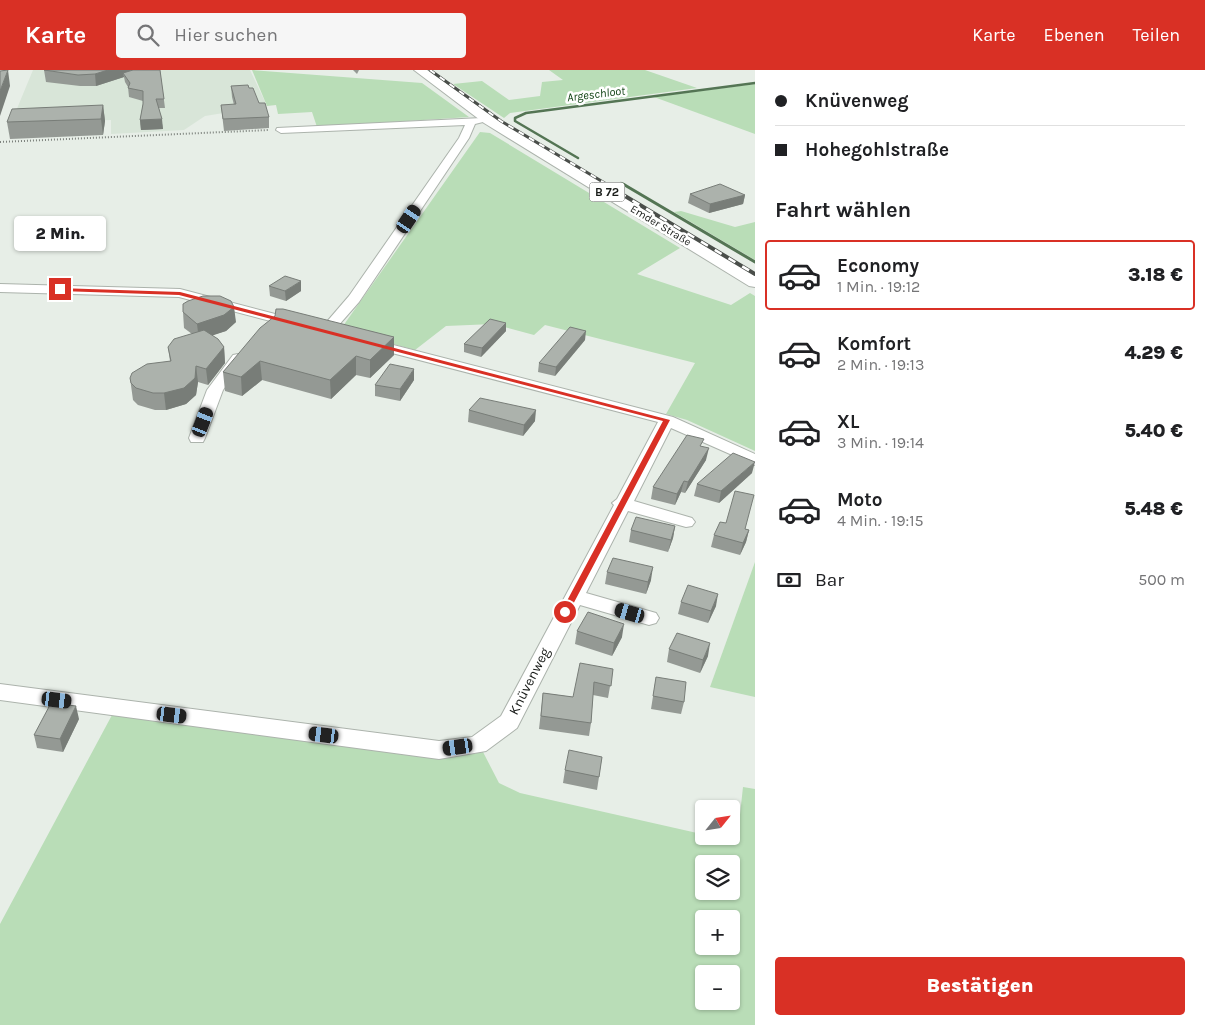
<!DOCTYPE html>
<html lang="de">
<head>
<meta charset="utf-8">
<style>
	:root { --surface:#fff; --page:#f6f6f6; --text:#202124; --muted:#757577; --line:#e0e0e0; --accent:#d93025 }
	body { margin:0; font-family:Karla,sans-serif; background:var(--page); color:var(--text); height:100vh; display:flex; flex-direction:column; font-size:19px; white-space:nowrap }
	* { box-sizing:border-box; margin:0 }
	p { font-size:16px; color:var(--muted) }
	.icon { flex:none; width:28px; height:28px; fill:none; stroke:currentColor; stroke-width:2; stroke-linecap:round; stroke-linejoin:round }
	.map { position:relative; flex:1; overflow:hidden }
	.panel { display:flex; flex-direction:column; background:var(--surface); width:450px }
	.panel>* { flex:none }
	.banner { display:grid; align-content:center; height:110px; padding:0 20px; background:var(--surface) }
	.needle { width:32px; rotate:60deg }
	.controls { position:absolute; left:695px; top:730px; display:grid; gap:10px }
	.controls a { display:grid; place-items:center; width:45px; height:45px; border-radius:5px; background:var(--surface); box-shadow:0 1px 4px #0004; font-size:25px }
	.end { position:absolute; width:22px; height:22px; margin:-11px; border:6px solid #d93025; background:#fff; box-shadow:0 0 0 2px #fff }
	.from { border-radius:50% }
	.bubble { position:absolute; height:35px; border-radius:5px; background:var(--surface); box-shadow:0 1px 4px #0004; font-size:16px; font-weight:800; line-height:35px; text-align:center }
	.car { position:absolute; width:15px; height:30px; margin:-15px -8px; border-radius:6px; box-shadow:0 0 4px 1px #0007; background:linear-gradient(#222 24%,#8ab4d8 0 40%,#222 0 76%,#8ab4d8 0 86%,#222 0) }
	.banner b { display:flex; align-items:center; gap:18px; height:48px; font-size:19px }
	.banner b+b { border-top:1px solid var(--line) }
	.banner i { width:12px; height:12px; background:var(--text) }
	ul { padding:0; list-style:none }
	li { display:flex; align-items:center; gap:15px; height:70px; margin:0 10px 8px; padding:0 10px; border:2px solid transparent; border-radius:5px }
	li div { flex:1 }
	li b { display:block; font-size:19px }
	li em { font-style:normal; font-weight:800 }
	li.active { border-color:var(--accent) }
	li>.icon { width:45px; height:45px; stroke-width:1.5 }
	h2 { padding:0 20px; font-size:22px; line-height:60px }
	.pay { display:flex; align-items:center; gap:12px; height:55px; padding:0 20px; font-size:19px }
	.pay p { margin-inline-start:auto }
	.primary-button { display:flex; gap:10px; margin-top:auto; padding:10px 20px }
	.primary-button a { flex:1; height:58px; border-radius:5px; background:var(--accent); color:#fff; font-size:20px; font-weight:800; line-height:58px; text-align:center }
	header { display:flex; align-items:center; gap:30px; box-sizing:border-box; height:70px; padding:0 25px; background:var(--accent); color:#fff }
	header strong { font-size:24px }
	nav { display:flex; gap:28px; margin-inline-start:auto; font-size:18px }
	.search { width:350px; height:45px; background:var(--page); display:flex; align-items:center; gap:12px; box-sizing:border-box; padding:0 18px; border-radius:5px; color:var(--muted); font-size:19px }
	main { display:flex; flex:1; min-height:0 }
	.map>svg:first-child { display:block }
	.built { fill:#d8e5d8 }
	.green { fill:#b9ddb7; fill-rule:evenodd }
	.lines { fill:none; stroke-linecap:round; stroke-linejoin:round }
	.stream-far1 { stroke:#547554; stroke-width:2.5 }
	.stream { stroke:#547554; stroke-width:3 }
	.minor-casing { stroke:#acb3ac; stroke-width:2 }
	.major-casing { stroke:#acb3ac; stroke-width:2 }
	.path { stroke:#7c817c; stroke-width:2; stroke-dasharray:1 2; stroke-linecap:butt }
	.minor { fill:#fff; fill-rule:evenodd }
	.major { fill:#fff; fill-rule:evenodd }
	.rail-far1-casing { stroke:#4a4e4a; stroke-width:3 }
	.rail-casing { stroke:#4a4e4a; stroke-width:4 }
	.rail-far1 { stroke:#fff; stroke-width:2; stroke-dasharray:6; stroke-linecap:butt }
	.rail { stroke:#fff; stroke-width:2.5; stroke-dasharray:8; stroke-linecap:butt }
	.wall { fill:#949994 }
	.shaded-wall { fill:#787d78 }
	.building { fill:#acb2ac; stroke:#787d78 }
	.route { fill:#d93025 }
	.labels { text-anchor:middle; stroke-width:5; stroke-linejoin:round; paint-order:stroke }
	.far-street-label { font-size:11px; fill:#181b18; stroke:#fff }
	.far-water-label { font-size:12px; font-style:italic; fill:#0e4011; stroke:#fff }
	.shield { fill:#fff; stroke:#5d5f5d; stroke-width:1 }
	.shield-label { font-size:12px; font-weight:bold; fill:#181b18 }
	.street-label { font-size:14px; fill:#181b18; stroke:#fff }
</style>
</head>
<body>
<header>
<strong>Karte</strong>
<div class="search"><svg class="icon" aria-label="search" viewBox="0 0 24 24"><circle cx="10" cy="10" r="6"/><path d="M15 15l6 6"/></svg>Hier suchen</div>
<nav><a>Karte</a><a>Ebenen</a><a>Teilen</a></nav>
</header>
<main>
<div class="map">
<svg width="755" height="955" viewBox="0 0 755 955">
	<rect width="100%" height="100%" fill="#e7eee7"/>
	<path class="built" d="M 33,0 L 250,0 L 267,36 L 205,46 L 184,60 L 111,64 L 111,50 L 11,53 Z"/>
	<g class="green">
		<path d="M 252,0 L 422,13 L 469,47 L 317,57 L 312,42 L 278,44 L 276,35 L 267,36 Z"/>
		<path d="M 549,0 L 645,0 L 697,18 L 510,43 L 504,48 L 453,14 L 482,11 L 509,30 L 540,26 L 542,12 L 563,10 Z"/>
		<path d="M 755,14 L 755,64 L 654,27 Z"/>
		<path d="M 480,62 L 490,63 L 680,178 L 637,204 L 731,235 L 750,223 L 755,226 L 755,381 L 687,350 L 666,344 L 695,293 L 545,255 L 534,265 L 493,254 L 446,256 L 415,280 L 343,260 L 343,256 Z"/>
		<path d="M 681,141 L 735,157 L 755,152 L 755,190 L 674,142 Z"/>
		<path d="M 755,492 L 755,627 L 710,617 Z"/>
		<path d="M 112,645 L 446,688 L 483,682 L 499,713 L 520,723 L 737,772 L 743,717 L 755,719 L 755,955 L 0,955 L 0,854 ZM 704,794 L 731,794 L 731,821 L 704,821 ZM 704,849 L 731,849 L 731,876 L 704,876 ZM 704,904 L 731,904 L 731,931 L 704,931 Z"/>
	</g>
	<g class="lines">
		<g class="stream-far1">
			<path d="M 578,88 L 515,51 L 515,48 L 526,43 L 755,13"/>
			<path d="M 621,113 L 625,115"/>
		</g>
		<path class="stream" d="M 623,114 L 755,192"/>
		<g class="minor-casing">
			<g id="minor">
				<path d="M 482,48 L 487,51 L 475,54 L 469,68 L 359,232 L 330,265 L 320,265 L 318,262 L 349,226 L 459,68 L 465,55 L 281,63 L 276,60 L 277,58 Z"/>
				<path d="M 0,214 L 180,219 L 302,251 L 304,254 L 297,258 L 179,227 L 0,222 Z"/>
				<path d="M 370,269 L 673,347 L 755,384 L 755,395 L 671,358 L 634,431 L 692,448 L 695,452 L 692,456 L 686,457 L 628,441 L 586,523 L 656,543 L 659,548 L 656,553 L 649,555 L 580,535 L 517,658 L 486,681 L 439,689 L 0,630 L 0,614 L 439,671 L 472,667 L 501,646 L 614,435 L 612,433 L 617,429 L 658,352 L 365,276 L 363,273 Z"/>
				<path d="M 238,284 L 245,288 L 223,320 L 205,368 L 203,372 L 191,372 L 189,368 L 207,320 L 233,285 Z"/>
			</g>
		</g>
		<g class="major-casing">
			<path id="major" d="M 414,0 L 427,0 L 494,47 L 755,205 L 755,217 L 749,216 L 484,53 Z"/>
		</g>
		<path class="path" d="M 0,72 L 269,60"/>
		<use href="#minor" class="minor"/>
		<use href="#major" class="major"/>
		<g class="rail-far1-casing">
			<path id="rail-far1" d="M 430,0 L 501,51 L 608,115"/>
		</g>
		<g class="rail-casing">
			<path id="rail" d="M 605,114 L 755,204"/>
		</g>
		<use href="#rail-far1" class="rail-far1"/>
		<use href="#rail" class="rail"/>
	</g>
	<g class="wall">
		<path d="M 44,0 L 160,0 L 165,38 L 159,38 L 163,59 L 141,60 L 140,50 L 143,34 L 143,31 L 129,27 L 128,17 L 125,12 L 124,7 L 96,16 L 80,16 L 46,12 Z"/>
		<path d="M 353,0 L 359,0 L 357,4 Z"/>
		<path d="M 231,16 L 249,18 L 269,47 L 269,58 L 224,61 L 221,35 L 234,35 L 232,27 Z"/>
		<path d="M 103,35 L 105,51 L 103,65 L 10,69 L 7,52 Z"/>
		<path d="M 690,124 L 745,125 L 743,134 L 709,143 L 688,133 Z"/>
		<path d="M 269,216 L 301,221 L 286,231 L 270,226 Z"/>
		<path d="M 183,242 L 236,252 L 226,261 L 212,265 L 224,277 L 225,293 L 208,315 L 198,312 L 196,325 L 186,334 L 166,340 L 155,340 L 138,335 L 133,330 L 130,308 L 170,291 L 168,277 L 192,264 L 184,258 Z"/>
		<path d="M 275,246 L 394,267 L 394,285 L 370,308 L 356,305 L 331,329 L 262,310 L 242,326 L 225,321 L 223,302 Z"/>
		<path d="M 506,253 L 506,261 L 481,287 L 464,282 L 464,274 Z"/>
		<path d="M 585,270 L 555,306 L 538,302 L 539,293 Z"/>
		<path d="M 414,310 L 400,331 L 375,326 L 375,315 Z"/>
		<path d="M 469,340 L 535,351 L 523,366 L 468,352 Z"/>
		<path d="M 703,376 L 706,390 L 685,423 L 681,422 L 675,435 L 651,429 L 653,417 Z"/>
		<path d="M 752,403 L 719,433 L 694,426 L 697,414 Z"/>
		<path d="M 675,456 L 673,468 L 668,482 L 629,472 L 631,460 Z"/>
		<path d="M 745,459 L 749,460 L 746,472 L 740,485 L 711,477 L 714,465 Z"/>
		<path d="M 607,502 L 651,510 L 646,524 L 605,514 Z"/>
		<path d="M 681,532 L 716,536 L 708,553 L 678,544 Z"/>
		<path d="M 577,561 L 622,567 L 612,586 L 575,574 Z"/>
		<path d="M 669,579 L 708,586 L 700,603 L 667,592 Z"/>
		<path d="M 613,599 L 608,628 L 593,625 L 591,653 L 589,666 L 539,659 L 543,623 L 573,627 Z"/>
		<path d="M 656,607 L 684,632 L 681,644 L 651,639 Z"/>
		<path d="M 79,649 L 63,682 L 37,678 L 34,665 Z"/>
		<path d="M 602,687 L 597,720 L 563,713 L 565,700 Z"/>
	</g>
	<g class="shaded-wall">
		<path d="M 8,0 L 10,16 L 0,46 L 0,21 Z"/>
		<path d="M 108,0 L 133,0 L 123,3 L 124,7 L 96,16 L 95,4 Z"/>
		<path d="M 103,35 L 105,51 L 103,65 L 101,49 Z"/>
		<path d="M 162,49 L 163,59 L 141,60 L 140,50 Z"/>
		<path d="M 745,125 L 743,134 L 709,143 L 710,134 Z"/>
		<path d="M 301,211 L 301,221 L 286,231 L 285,221 Z"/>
		<path d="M 234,237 L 236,252 L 226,261 L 199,270 L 197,254 Z"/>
		<path d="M 506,253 L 506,261 L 481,287 L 482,278 Z"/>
		<path d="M 586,261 L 585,270 L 555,306 L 556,297 Z"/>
		<path d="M 394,267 L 394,285 L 370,308 L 370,290 Z"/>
		<path d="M 224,277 L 225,293 L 208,315 L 206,299 Z"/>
		<path d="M 356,286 L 356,305 L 331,329 L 330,310 Z"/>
		<path d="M 260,291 L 262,310 L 242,326 L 241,307 Z"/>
		<path d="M 196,296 L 198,312 L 196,325 L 186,334 L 166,340 L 164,323 Z"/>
		<path d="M 414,299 L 414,310 L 400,331 L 400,319 Z"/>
		<path d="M 536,340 L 535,351 L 523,366 L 524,355 Z"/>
		<path d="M 709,378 L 706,390 L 685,423 L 688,412 Z"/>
		<path d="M 755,392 L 752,403 L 719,433 L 721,421 Z"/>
		<path d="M 684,411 L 681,422 L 675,435 L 677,424 Z"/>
		<path d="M 675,456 L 673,468 L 668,482 L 671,470 Z"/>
		<path d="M 749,460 L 746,472 L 740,485 L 743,473 Z"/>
		<path d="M 653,497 L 651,510 L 646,524 L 648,512 Z"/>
		<path d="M 718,524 L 716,536 L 708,553 L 711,541 Z"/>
		<path d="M 624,554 L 622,567 L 612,586 L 614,573 Z"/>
		<path d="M 710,573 L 708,586 L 700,603 L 703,590 Z"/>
		<path d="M 76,636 L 79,649 L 63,682 L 60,669 Z"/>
	</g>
	<g class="building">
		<path d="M 8,0 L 0,21 L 0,1 Z"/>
		<path d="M 44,0 L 108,0 L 95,4 L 78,5 Z"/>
		<path d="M 133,0 L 160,0 L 164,29 L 156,29 L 162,49 L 140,50 L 143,34 L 143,21 L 128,18 L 130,13 L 123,3 Z"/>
		<path d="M 248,15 L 249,18 L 253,18 L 259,33 L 265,33 L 269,47 L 223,49 L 221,35 L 236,34 L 231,16 Z"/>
		<path d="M 103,35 L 101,49 L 7,52 L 12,39 Z"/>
		<path d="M 720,114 L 745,125 L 710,134 L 690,124 Z"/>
		<path d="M 285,206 L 301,211 L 285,221 L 269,216 Z"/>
		<path d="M 203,226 L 220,226 L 231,231 L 234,237 L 224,245 L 197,254 L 183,242 L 183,234 L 188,231 Z"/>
		<path d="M 276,239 L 283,239 L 394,267 L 370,290 L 356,286 L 330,310 L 260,291 L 241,307 L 223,302 L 260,258 L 275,246 Z"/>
		<path d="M 490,249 L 506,253 L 482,278 L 464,274 Z"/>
		<path d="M 570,257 L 586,261 L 556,297 L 539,293 Z"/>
		<path d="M 204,260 L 218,269 L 224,277 L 206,299 L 196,296 L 195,308 L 184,318 L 164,323 L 153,323 L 136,318 L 131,313 L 130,308 L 132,303 L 147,294 L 171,291 L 168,277 L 174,269 Z"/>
		<path d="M 390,294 L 414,299 L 400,319 L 375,315 Z"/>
		<path d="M 480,328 L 536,340 L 524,355 L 469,340 Z"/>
		<path d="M 687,365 L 704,369 L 700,376 L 709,378 L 688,412 L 684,411 L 677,424 L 653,417 Z"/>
		<path d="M 733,383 L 755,392 L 721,421 L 697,414 Z"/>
		<path d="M 735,421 L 754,425 L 745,459 L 749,460 L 743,473 L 714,465 L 720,452 L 726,453 Z"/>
		<path d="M 636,447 L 675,456 L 671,470 L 631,460 Z"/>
		<path d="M 613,488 L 653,497 L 648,512 L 607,502 Z"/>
		<path d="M 688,515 L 718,524 L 711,541 L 681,532 Z"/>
		<path d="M 588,542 L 624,554 L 614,573 L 577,561 Z"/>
		<path d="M 677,563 L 710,573 L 703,590 L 669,579 Z"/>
		<path d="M 580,593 L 613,599 L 611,616 L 594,612 L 591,653 L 541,646 L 543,623 L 573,627 Z"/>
		<path d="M 656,607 L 686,612 L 684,632 L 653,626 Z"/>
		<path d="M 51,633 L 76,636 L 60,669 L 34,665 Z"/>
		<path d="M 569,680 L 602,687 L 599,707 L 565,700 Z"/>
	</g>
	<path class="route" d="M 58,218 L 180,222 L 670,350 L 569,542 L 565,544 L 561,542 L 663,351 L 179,225 L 60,221 Z"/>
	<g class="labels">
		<g class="far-street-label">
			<text transform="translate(661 155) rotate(31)" y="4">Emder Straße</text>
		</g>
		<g class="far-water-label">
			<text transform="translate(596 24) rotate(-7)" y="4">Argeschloot</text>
		</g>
		<rect class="shield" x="589.5" y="112.5" width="35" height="19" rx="4"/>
		<g class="shield-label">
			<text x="607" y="126">B 72</text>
		</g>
		<g class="street-label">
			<text transform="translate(529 611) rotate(-63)" y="5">Knüvenweg</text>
		</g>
	</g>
</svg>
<div class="controls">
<a><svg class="needle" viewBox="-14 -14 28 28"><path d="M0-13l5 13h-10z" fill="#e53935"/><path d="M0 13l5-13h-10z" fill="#757577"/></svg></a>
<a><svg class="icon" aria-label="layers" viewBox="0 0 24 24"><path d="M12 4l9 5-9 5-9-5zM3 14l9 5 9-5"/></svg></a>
<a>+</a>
<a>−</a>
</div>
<i class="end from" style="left:565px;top:542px"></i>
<i class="end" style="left:60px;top:219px"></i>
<div class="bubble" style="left:14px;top:146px;width:92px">2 Min.</div>
<i class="car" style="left:409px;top:149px;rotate:34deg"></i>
<i class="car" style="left:203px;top:352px;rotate:21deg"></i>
<i class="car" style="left:630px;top:543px;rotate:286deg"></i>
<i class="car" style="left:57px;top:630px;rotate:97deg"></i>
<i class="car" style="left:172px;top:645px;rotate:97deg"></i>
<i class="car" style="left:324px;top:665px;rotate:277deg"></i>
<i class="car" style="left:458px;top:677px;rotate:262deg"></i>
</div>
<section class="panel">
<div class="banner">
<b><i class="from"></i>Knüvenweg</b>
<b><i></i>Hohegohlstraße</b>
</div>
<h2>Fahrt wählen</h2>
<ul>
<li class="active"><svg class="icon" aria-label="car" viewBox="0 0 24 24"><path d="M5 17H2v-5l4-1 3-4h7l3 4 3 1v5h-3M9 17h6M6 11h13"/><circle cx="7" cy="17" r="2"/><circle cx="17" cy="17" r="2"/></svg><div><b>Economy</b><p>1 Min. · 19:12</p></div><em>3.18 €</em></li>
<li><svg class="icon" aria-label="car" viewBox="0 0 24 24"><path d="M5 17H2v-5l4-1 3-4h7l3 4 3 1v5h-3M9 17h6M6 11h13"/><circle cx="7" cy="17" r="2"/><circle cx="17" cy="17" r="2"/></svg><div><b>Komfort</b><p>2 Min. · 19:13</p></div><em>4.29 €</em></li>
<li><svg class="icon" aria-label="car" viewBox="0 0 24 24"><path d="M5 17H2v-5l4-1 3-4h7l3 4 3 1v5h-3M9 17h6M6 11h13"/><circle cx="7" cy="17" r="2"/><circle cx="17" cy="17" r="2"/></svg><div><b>XL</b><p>3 Min. · 19:14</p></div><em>5.40 €</em></li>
<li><svg class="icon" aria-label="car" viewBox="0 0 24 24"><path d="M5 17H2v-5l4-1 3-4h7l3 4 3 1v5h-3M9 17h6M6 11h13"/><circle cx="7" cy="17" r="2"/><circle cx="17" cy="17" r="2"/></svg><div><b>Moto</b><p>4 Min. · 19:15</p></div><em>5.48 €</em></li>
</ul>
<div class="pay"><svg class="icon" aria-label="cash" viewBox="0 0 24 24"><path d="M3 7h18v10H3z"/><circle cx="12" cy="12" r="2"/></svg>Bar<p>500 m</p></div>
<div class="primary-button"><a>Bestätigen</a></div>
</section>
</main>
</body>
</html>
